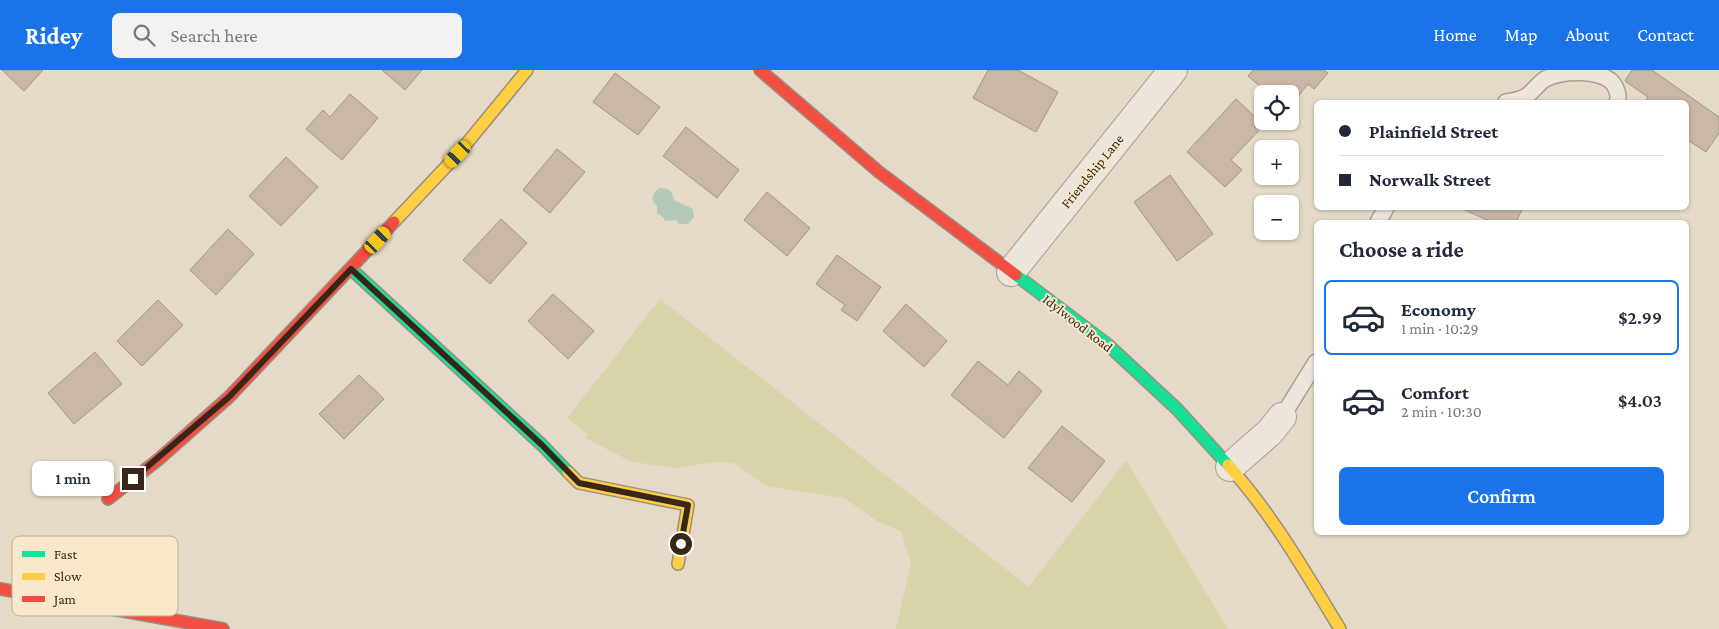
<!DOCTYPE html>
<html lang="en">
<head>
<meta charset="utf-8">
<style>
	:root { --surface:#fff; --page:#f2f2f3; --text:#1f2937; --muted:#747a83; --line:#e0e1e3; --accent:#1a73e8 }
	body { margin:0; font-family:"Crimson Pro",serif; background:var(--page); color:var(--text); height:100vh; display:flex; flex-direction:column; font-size:19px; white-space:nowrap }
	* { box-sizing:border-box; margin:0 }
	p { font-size:16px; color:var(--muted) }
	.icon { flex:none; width:28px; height:28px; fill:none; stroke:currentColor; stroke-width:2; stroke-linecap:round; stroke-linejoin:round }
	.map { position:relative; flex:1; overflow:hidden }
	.side { position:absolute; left:1314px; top:150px; width:375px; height:315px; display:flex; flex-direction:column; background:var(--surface); border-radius:8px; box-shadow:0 1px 4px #0004 }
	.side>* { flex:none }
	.hud { position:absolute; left:1314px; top:30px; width:375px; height:110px; border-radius:8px; box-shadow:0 1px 4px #0004; display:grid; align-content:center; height:110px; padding:0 25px; background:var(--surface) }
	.controls { position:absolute; left:1254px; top:15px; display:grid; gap:10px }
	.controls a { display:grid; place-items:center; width:45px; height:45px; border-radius:8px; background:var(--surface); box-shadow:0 1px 4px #0004; font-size:25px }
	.end { position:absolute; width:22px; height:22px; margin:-11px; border:6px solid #38261a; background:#fff; box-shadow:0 0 0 2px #fff }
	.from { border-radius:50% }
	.bubble { position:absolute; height:35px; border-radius:8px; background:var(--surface); box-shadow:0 1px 4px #0004; font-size:16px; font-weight:600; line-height:35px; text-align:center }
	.car { position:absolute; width:15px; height:30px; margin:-15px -8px; border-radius:6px; box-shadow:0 0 4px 1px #0007; background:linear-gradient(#f5c518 24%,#345 0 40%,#f5c518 0 76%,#345 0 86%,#f5c518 0) }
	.hud b { display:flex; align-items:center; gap:18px; height:48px; font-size:19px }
	.hud b+b { border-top:1px solid var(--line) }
	.hud i { width:12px; height:12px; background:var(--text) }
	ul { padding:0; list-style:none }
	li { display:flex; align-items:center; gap:15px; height:75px; margin:0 10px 8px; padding:0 15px; border:2px solid transparent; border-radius:8px }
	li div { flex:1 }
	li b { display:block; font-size:19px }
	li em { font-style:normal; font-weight:600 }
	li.selected { border-color:var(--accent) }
	li>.icon { width:45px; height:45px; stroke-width:1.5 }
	h2 { padding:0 25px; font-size:22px; line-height:60px }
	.primary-button { display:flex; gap:10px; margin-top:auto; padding:10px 25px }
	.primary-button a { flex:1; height:58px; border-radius:8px; background:var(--accent); color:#fff; font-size:20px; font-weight:600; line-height:58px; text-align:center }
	header { display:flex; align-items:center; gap:30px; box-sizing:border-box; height:70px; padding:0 25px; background:var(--accent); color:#fff }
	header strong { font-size:24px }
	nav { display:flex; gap:28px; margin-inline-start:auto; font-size:18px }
	.search { width:350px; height:45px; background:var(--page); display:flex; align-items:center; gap:12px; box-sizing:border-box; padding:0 18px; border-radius:8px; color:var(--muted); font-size:19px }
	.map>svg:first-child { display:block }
	.green { fill:#d8d4a9 }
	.water { fill:#b5c9bb }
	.building { fill:#cab7a8; stroke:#a59588 }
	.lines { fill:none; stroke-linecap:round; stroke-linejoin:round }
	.lane-casing { stroke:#aa9f92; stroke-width:18 }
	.street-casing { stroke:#aa9f92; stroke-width:30 }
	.fast-casing { stroke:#998e82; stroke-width:14 }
	.slow-casing { stroke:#998e82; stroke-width:14 }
	.jam-casing { stroke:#998e82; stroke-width:14 }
	.lane { stroke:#ece5db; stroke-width:15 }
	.street { stroke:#ece5db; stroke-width:28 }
	.fast { stroke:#16e098; stroke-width:11 }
	.slow { stroke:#ffcf43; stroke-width:11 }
	.jam { stroke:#f24e42; stroke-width:11 }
	.route { stroke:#38261a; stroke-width:6 }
	.labels { text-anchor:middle; stroke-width:4; stroke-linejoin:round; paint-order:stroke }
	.street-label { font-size:14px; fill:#38261a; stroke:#f9e8cb }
	.key { fill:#f9e8cb; stroke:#bfae96; stroke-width:1 }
	.key-label { font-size:14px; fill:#38261a }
</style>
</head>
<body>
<header>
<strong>Ridey</strong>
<div class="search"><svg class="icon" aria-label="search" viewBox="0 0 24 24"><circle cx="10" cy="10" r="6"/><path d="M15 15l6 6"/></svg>Search here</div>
<nav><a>Home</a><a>Map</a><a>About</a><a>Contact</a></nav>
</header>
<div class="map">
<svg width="1719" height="559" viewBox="0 0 1719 559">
	<rect width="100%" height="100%" fill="#e5dac8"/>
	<path class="green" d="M 660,229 L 1029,517 L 1126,390 L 1228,559 L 896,559 L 911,493 L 901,461 L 880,453 L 844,428 L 766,416 L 734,393 L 715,392 L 677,398 L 632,392 L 585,368 L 588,365 L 567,348 Z"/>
	<path class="water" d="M 659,118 L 668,119 L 672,123 L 674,130 L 693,139 L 694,147 L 688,154 L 679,154 L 676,150 L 664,151 L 664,148 L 657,143 L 657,136 C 649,130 653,123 659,118 Z"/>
	<g class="building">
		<path d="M 2,0 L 43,0 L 24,21 Z"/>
		<path d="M 382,0 L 422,0 L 405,20 Z"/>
		<path d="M 988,0 L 1018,0 L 1058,22 L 1036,62 L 973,28 Z"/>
		<path d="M 1253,0 L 1324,0 L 1328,3 L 1314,19 L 1308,14 L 1290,36 L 1290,24 L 1269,24 L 1248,6 Z"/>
		<path d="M 1632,0 L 1652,0 L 1719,47 L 1719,63 L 1706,82 L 1686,69 L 1686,32 L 1645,32 L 1648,27 L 1625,11 Z"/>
		<path d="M 615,3 L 660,37 L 638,65 L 593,32 Z"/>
		<path d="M 350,24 L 378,48 L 342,90 L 306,59 L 323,40 L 330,47 Z"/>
		<path d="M 1236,29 L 1264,55 L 1231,90 L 1242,100 L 1225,117 L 1187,82 Z"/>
		<path d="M 686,57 L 739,100 L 717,128 L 663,86 Z"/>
		<path d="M 557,79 L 585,102 L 550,143 L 523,120 Z"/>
		<path d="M 286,87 L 318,117 L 281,156 L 249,126 Z"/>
		<path d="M 1170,105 L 1213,164 L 1177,191 L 1134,132 Z"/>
		<path d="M 767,122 L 810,158 L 787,186 L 744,150 Z"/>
		<path d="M 1460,138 L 1523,138 L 1516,152 L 1492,152 Z"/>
		<path d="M 501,149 L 527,173 L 490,214 L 463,190 Z"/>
		<path d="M 228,159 L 254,184 L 216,225 L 190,200 Z"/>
		<path d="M 837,185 L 881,217 L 857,251 L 841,240 L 845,235 L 816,214 Z"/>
		<path d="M 553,224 L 594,261 L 568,289 L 528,251 Z"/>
		<path d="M 158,230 L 183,255 L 142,296 L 117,271 Z"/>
		<path d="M 906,234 L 947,271 L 924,297 L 883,261 Z"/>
		<path d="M 95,282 L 122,314 L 74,354 L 48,323 Z"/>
		<path d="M 978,291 L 1008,315 L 1019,301 L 1042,321 L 1004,368 L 951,325 Z"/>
		<path d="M 359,305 L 384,329 L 344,369 L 319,344 Z"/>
		<path d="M 1062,356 L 1105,391 L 1072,432 L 1028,398 Z"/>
	</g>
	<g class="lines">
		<g class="lane-casing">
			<g id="lane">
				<path d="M 1506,32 C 1513,31 1523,29 1528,25 C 1534,20 1539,13 1545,9 C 1563,0 1597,0 1611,11 C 1616,16 1620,26 1617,32"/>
				<path d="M 1378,152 L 1386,138"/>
				<path d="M 1282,347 L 1316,292"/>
			</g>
		</g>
		<g class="street-casing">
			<g id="street">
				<path d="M 1011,202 L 1173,0"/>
				<path d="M 1230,397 L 1270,362 L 1282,347"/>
			</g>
		</g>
		<g class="fast-casing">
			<g id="fast">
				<path d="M 351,199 L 542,375 L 568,402"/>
				<path d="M 1016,205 L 1107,274 L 1177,339 L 1228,395"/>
			</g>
		</g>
		<g class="slow-casing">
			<g id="slow">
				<path d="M 394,152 L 458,84 L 527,0"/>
				<path d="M 1228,395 C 1272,444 1306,503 1340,559"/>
				<path d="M 568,402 L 579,413 L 688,435 L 678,494"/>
			</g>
		</g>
		<g class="jam-casing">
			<g id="jam">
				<path d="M 760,0 L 879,102 L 1016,205"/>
				<path d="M 108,429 L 159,389 L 229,327 L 394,152"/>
				<path d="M 0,519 L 223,559"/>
			</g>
		</g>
		<use href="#lane" class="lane"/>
		<use href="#street" class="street"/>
		<use href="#fast" class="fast"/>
		<use href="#slow" class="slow"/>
		<use href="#jam" class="jam"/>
	</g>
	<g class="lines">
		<path class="route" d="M 133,409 L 229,327 L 351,199 L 542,375 L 579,413 L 688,435 L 681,474"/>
	</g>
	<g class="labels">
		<g class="street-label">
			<text transform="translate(1092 101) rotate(-51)" y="5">Friendship Lane</text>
			<text transform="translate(1078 253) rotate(38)" y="5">Idylwood Road</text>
		</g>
	</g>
	<rect x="12" y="466" width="166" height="80" rx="8" class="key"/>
	<rect x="22" y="481" width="23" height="6" fill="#16e098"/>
	<rect x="22" y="503" width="23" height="7" fill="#ffcf43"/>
	<rect x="22" y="526" width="23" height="6" fill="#f24e42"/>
	<g class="key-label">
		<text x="54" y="489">Fast</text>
		<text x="54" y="511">Slow</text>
		<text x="54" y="534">Jam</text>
	</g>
</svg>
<div class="controls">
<a><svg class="icon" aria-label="locate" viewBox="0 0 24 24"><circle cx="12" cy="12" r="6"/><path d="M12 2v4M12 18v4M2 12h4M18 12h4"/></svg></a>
<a>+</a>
<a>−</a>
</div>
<i class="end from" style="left:681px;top:474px"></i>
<i class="end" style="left:133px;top:409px"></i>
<div class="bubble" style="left:32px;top:391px;width:82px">1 min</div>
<i class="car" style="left:458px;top:84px;rotate:223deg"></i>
<i class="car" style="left:378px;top:170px;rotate:43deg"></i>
<div class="hud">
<b><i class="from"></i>Plainfield Street</b>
<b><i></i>Norwalk Street</b>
</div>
<section class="side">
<h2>Choose a ride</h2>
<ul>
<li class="selected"><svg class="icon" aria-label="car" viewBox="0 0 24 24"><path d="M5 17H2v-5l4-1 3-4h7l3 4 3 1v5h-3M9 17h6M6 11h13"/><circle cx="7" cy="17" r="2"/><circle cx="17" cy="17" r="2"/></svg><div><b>Economy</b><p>1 min · 10:29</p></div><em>$2.99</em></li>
<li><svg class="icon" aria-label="car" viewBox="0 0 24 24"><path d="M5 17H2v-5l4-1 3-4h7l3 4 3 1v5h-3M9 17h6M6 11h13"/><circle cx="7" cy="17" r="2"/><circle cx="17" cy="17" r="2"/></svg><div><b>Comfort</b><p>2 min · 10:30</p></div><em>$4.03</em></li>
</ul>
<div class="primary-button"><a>Confirm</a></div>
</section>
</div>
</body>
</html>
